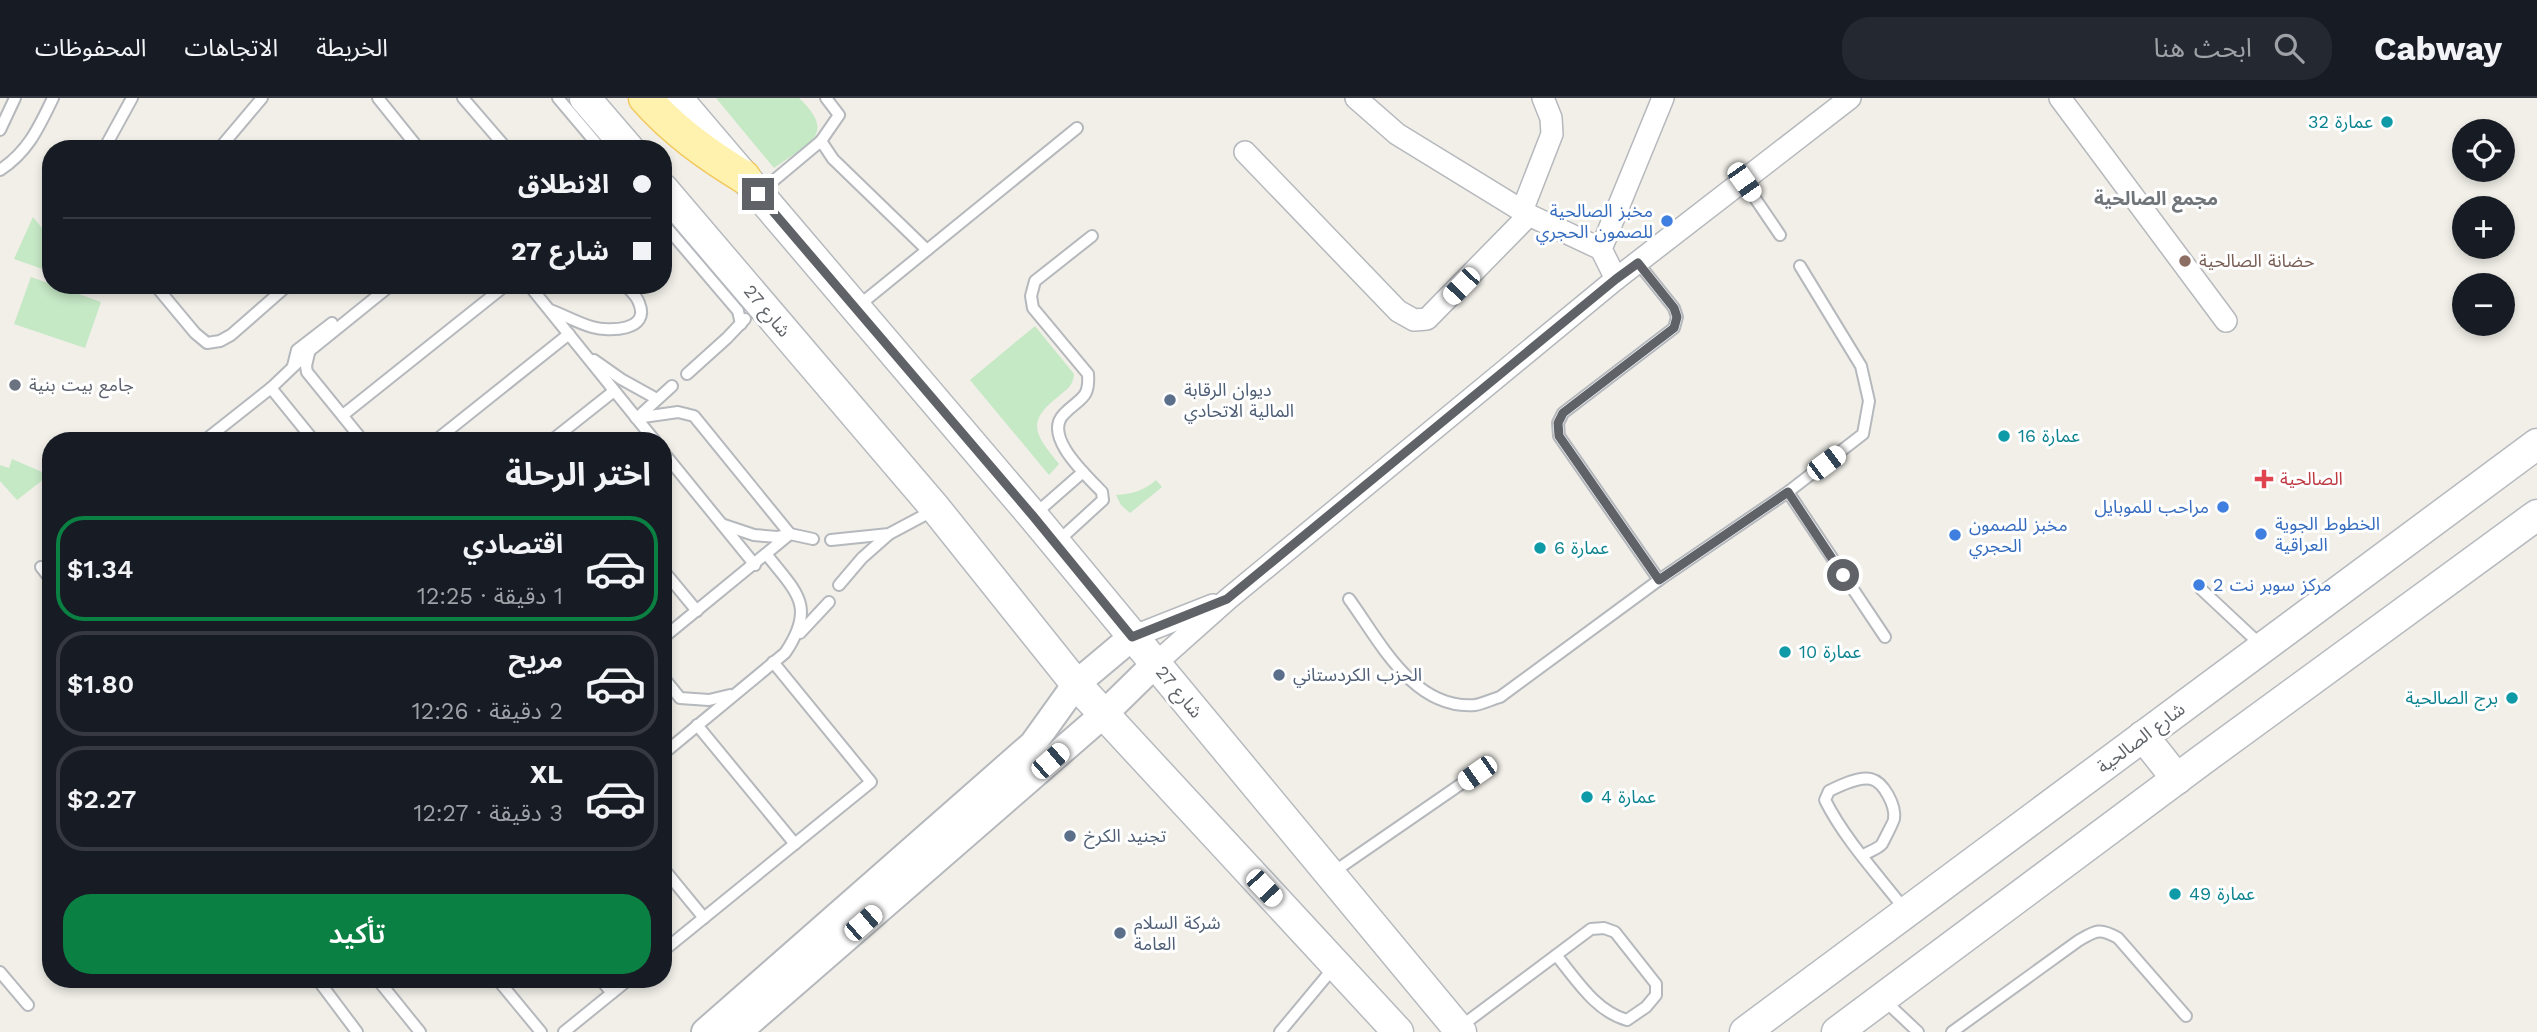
<!DOCTYPE html>
<html lang="ar">
<head>
<meta charset="utf-8">
<style>
	:root { --surface:#171b24; --page:#242831; --text:#f1f3f6; --muted:#9ea1a6; --line:#363941; --accent:#0b8043 }
	body { margin:0; font-family:"Work Sans","Noto Sans Arabic",sans-serif; background:var(--page); color:var(--text); direction:rtl; height:100vh; display:flex; flex-direction:column; font-size:26px; white-space:nowrap }
	* { box-sizing:border-box; margin:0 }
	p { font-size:23px; color:var(--muted) }
	.icon { flex:none; width:38px; height:38px; fill:none; stroke:currentColor; stroke-width:2; stroke-linecap:round; stroke-linejoin:round }
	.map { position:relative; flex:1; overflow:hidden; direction:ltr }
	.sheet { position:absolute; left:42px; top:334px; width:630px; height:556px; display:flex; flex-direction:column; background:var(--surface); border-radius:28px; box-shadow:0 4px 10px #0003; direction:rtl }
	.sheet>* { flex:none }
	.hud { position:absolute; left:42px; top:42px; width:630px; height:154px; border-radius:28px; box-shadow:0 4px 10px #0003; direction:rtl; display:grid; align-content:center; height:154px; padding:0 21px; background:var(--surface) }
	.fabs { position:absolute; left:2452px; top:21px; display:grid; gap:14px }
	.fabs a { display:grid; place-items:center; width:63px; height:63px; border-radius:50%; background:var(--surface); box-shadow:0 4px 10px #0003; font-size:35px }
	.end { position:absolute; width:32px; height:32px; margin:-16px; border:9px solid #5f6368; background:#fff; box-shadow:0 0 0 4px #fff }
	.from { border-radius:50% }
	.car { position:absolute; width:21px; height:42px; margin:-21px -10px; border-radius:9px; box-shadow:0 0 5px 2px #0007; background:linear-gradient(#fff 24%,#345 0 40%,#fff 0 76%,#345 0 86%,#fff 0) }
	.hud b { display:flex; align-items:center; gap:24px; height:66px; font-size:26px }
	.hud b+b { border-top:2px solid var(--line) }
	.hud i { width:18px; height:18px; background:var(--text) }
	ul { padding:0; list-style:none }
	li { display:flex; align-items:center; gap:21px; height:105px; margin:0 14px 10px; padding:0 7px; border:4px solid var(--line); border-radius:28px }
	li div { flex:1 }
	li b { display:block; font-size:26px }
	li em { font-style:normal; font-weight:600 }
	li.current { border-color:var(--accent) }
	li>.icon { width:63px; height:63px; stroke-width:1.5 }
	h2 { padding:0 21px; font-size:32px; line-height:84px }
	.primary-button { display:flex; gap:14px; margin-top:auto; padding:14px 21px }
	.primary-button a { flex:1; height:80px; border-radius:28px; background:var(--accent); color:#fff; font-size:28px; font-weight:600; line-height:80px; text-align:center }
	header { display:flex; align-items:center; gap:42px; box-sizing:border-box; height:98px; padding:0 35px; background:var(--surface); border-bottom:2px solid var(--line) }
	header strong { font-size:33px }
	nav { display:flex; gap:38px; margin-inline-start:auto; font-size:24px }
	.search { width:490px; height:63px; background:var(--page); display:flex; align-items:center; gap:18px; box-sizing:border-box; padding:0 24px; border-radius:28px; color:var(--muted); font-size:26px }
	.map>svg:first-child { display:block }
	.green { fill:#c5e8c5 }
	.lines { fill:none; stroke-linecap:round; stroke-linejoin:round }
	.service-casing { stroke:#b5b8bc; stroke-width:14 }
	.minor-casing { stroke:#b5b8bc; stroke-width:24 }
	.tertiary-casing { stroke:#b5b8bc; stroke-width:30 }
	.secondary-casing { stroke:#b6babf; stroke-width:33 }
	.primary-casing { stroke:#f2c960; stroke-width:35 }
	.service { stroke:#fff; stroke-width:10 }
	.minor { stroke:#fff; stroke-width:21 }
	.tertiary { stroke:#fff; stroke-width:26 }
	.secondary { stroke:#fff; stroke-width:30 }
	.primary { stroke:#fff2af; stroke-width:32 }
	.route { stroke:#5f6368; stroke-width:9 }
	.culture-dot { fill:#0f9aa8; stroke:#fff; stroke-width:2.5 }
	.shop-dot { fill:#3f7fe0; stroke:#fff; stroke-width:2.5 }
	.education-dot { fill:#8d6e63; stroke:#fff; stroke-width:2.5 }
	.worship-dot { fill:#6b7280; stroke:#fff; stroke-width:2.5 }
	.service-dot { fill:#5c6f8a; stroke:#fff; stroke-width:2.5 }
	.health-dot { fill:#e0444e; stroke:#fff; stroke-width:2.5 }
	.labels { text-anchor:middle; stroke-width:6; stroke-linejoin:round; paint-order:stroke }
	.culture-label { font-size:18px; fill:#0d838f; stroke:#fff; text-anchor:start }
	.shop-label { font-size:18px; fill:#366cbe; stroke:#fff; text-anchor:start }
	.education-label { font-size:18px; fill:#785e54; stroke:#fff; text-anchor:start }
	.street-label { font-size:18px; fill:#5f6368; stroke:#fff }
	.worship-label { font-size:18px; fill:#5b616d; stroke:#fff; text-anchor:start }
	.service-label { font-size:18px; fill:#4e5e75; stroke:#fff; text-anchor:start }
	.health-label { font-size:18px; fill:#be3a42; stroke:#fff; text-anchor:start }
	.neighbourhood-label { font-size:19px; font-weight:bold; fill:#70757a; stroke:#fff }
</style>
</head>
<body>
<header>
<strong>Cabway</strong>
<div class="search"><svg class="icon" aria-label="search" viewBox="0 0 24 24"><circle cx="10" cy="10" r="6"/><path d="M15 15l6 6"/></svg>ابحث هنا</div>
<nav><a>الخريطة</a><a>الاتجاهات</a><a>المحفوظات</a></nav>
</header>
<div class="map">
<svg width="2537" height="934" viewBox="0 0 2537 934">
	<rect width="100%" height="100%" fill="#f1efe8"/>
	<g class="green">
		<path d="M 716,0 L 799,0 C 839,38 806,46 774,70 Z"/>
		<path d="M 33,119 L 51,141 L 51,174 L 14,161 Z"/>
		<path d="M 31,179 L 101,204 L 85,250 L 14,226 Z"/>
		<path d="M 1035,228 L 1074,276 C 1073,288 1067,291 1059,298 C 1024,325 1036,337 1059,366 L 1049,377 L 970,282 Z"/>
		<path d="M 12,361 L 49,377 L 17,402 L 0,383 L 0,367 L 9,370 Z"/>
		<path d="M 1156,382 L 1162,389 L 1130,415 L 1121,407 L 1116,397 C 1132,396 1144,393 1156,382 Z"/>
	</g>
	<g class="lines">
		<g class="service-casing">
			<g id="service">
				<path d="M 378,0 L 419,51"/>
				<path d="M 463,0 L 507,51"/>
				<path d="M 558,0 L 601,51"/>
				<path d="M 826,0 L 839,17 L 821,43 L 833,61 L 927,152"/>
				<path d="M 0,32 L 15,0"/>
				<path d="M 104,51 L 132,0"/>
				<path d="M 219,51 L 262,0"/>
				<path d="M 0,72 C 28,54 39,29 53,0"/>
				<path d="M 1744,84 L 1780,137"/>
				<path d="M 760,94 L 821,43"/>
				<path d="M 663,125 L 738,213 L 741,226"/>
				<path d="M 1638,165 L 1674,210 L 1677,219 L 1674,230 L 1563,315 L 1558,325 L 1559,338 L 1659,482"/>
				<path d="M 155,187 L 195,235 L 207,245 L 220,243 L 231,237 L 288,187"/>
				<path d="M 529,187 L 655,343"/>
				<path d="M 857,209 L 1077,30"/>
				<path d="M 550,212 C 564,217 578,225 592,229 C 609,234 651,233 639,205 C 637,198 630,192 625,187"/>
				<path d="M 309,255 L 306,268 L 307,274 L 363,343"/>
				<path d="M 594,262 L 621,281 L 657,301"/>
				<path d="M 293,268 L 297,252 L 332,225"/>
				<path d="M 687,276 L 727,240 L 745,221"/>
				<path d="M 271,290 L 314,343"/>
				<path d="M 343,317 L 506,187"/>
				<path d="M 638,319 L 672,288"/>
				<path d="M 636,320 L 678,314 L 694,318 L 790,436"/>
				<path d="M 204,343 L 271,290 L 313,250 L 391,187"/>
				<path d="M 435,343 L 569,236"/>
				<path d="M 551,343 L 614,293"/>
				<path d="M 663,354 L 755,467"/>
				<path d="M 1788,394 L 1885,539"/>
				<path d="M 1035,416 L 1083,374"/>
				<path d="M 724,427 L 754,437 L 777,439 L 790,436 L 813,441"/>
				<path d="M 831,442 L 889,436 L 934,412"/>
				<path d="M 1057,444 L 1103,402 L 1102,394 C 1087,378 1042,338 1064,316 C 1079,300 1090,302 1088,276 L 1033,210 L 1031,198 L 1035,183 L 1092,138"/>
				<path d="M 41,469 L 51,482"/>
				<path d="M 663,472 L 697,513"/>
				<path d="M 839,487 L 862,460 L 888,437"/>
				<path d="M 2201,491 L 2263,549"/>
				<path d="M 1349,501 C 1379,542 1413,612 1475,607 C 1483,606 1492,601 1500,599 L 1659,482 L 1788,394 L 1863,336 L 1869,303 L 1861,268 L 1800,168"/>
				<path d="M 800,535 L 829,504"/>
				<path d="M 663,540 L 790,436"/>
				<path d="M 663,579 L 680,600 L 709,602 L 730,597"/>
				<path d="M 697,627 L 795,746"/>
				<path d="M 663,656 L 785,555 C 817,508 796,494 767,457"/>
				<path d="M 1863,757 C 1868,754 1878,751 1882,746 C 1883,744 1894,723 1894,721 C 1896,708 1884,684 1871,681 C 1859,678 1839,688 1829,693 L 1825,702 C 1845,742 1879,778 1906,813"/>
				<path d="M 663,770 L 704,820"/>
				<path d="M 1332,775 L 1477,675"/>
				<path d="M 663,853 L 871,684 L 773,564"/>
				<path d="M 0,874 L 28,907"/>
				<path d="M 318,882 L 357,934"/>
				<path d="M 378,882 L 420,934"/>
				<path d="M 498,882 L 541,934"/>
				<path d="M 601,882 L 612,895"/>
				<path d="M 1884,902 L 1918,934"/>
				<path d="M 1460,929 L 1591,831 L 1604,830 L 1615,834 L 1656,886 L 1656,897 L 1646,909 L 1627,922 C 1595,913 1576,881 1556,857"/>
				<path d="M 564,934 L 628,882"/>
				<path d="M 1280,934 L 1335,868"/>
				<path d="M 1952,934 L 2078,843 C 2095,833 2099,829 2118,840 L 2186,918"/>
			</g>
		</g>
		<g class="minor-casing">
			<g id="minor">
				<path d="M 1356,0 L 1397,36 L 1529,117 L 1601,151"/>
				<path d="M 2060,0 L 2226,223"/>
				<path d="M 1245,54 L 1398,213 L 1414,222 L 1427,221 L 1529,117"/>
				<path d="M 1522,113 L 1552,36 L 1551,20 L 1543,0"/>
				<path d="M 1616,181 L 1601,151 L 1663,0"/>
				<path d="M 1132,539 L 1213,507"/>
				<path d="M 1155,566 L 1228,501 L 1616,181 L 1850,0"/>
			</g>
		</g>
		<g class="tertiary-casing">
			<g id="tertiary">
				<path d="M 705,934 L 1033,646 L 1076,586 L 1132,539"/>
				<path d="M 738,934 L 1104,616 L 1155,566"/>
			</g>
		</g>
		<g class="secondary-casing">
			<g id="secondary">
				<path d="M 585,0 L 629,51"/>
				<path d="M 677,0 L 1033,418 L 1461,934"/>
				<path d="M 663,91 L 936,411 L 1076,586 L 1398,934"/>
				<path d="M 2143,638 L 2177,681"/>
				<path d="M 1745,934 L 2537,346"/>
				<path d="M 1837,934 L 2202,662 L 2537,417"/>
			</g>
		</g>
		<g class="primary-casing">
			<path id="primary" d="M 645,0 C 674,33 708,57 744,79"/>
		</g>
		<use href="#service" class="service"/>
		<use href="#minor" class="minor"/>
		<use href="#tertiary" class="tertiary"/>
		<use href="#secondary" class="secondary"/>
		<use href="#primary" class="primary"/>
	</g>
	<g class="lines">
		<path class="route" d="M 758,96 L 1033,418 L 1132,539 L 1227,501 L 1616,181 L 1638,165 L 1674,210 L 1677,219 L 1674,230 L 1563,315 L 1558,325 L 1559,338 L 1659,482 L 1788,394 L 1843,477"/>
	</g>
	<g class="culture-dot">
		<circle cx="2387" cy="24" r="7"/>
		<circle cx="2004" cy="338" r="7"/>
		<circle cx="1540" cy="450" r="7"/>
		<circle cx="1785" cy="554" r="7"/>
		<circle cx="2512" cy="600" r="7"/>
		<circle cx="1587" cy="699" r="7"/>
		<circle cx="2175" cy="796" r="7"/>
	</g>
	<g class="shop-dot">
		<circle cx="1667" cy="123" r="7"/>
		<circle cx="2223" cy="409" r="7"/>
		<circle cx="2261" cy="436" r="7"/>
		<circle cx="1955" cy="437" r="7"/>
		<circle cx="2199" cy="487" r="7"/>
	</g>
	<circle class="education-dot" cx="2185" cy="163" r="7"/>
	<circle class="worship-dot" cx="15" cy="287" r="7"/>
	<g class="service-dot">
		<circle cx="1170" cy="302" r="7"/>
		<circle cx="1279" cy="577" r="7"/>
		<circle cx="1070" cy="738" r="7"/>
		<circle cx="1120" cy="835" r="7"/>
	</g>
	<path class="health-dot" d="M2260.5 370.5h7v7h7v7h-7v7h-7v-7h-7v-7h7z"/>
	<g class="labels">
		<g class="culture-label">
			<text x="2373" y="30" text-anchor="end">عمارة 32</text>
			<text x="2018" y="344">عمارة 16</text>
			<text x="1554" y="456">عمارة 6</text>
			<text x="1799" y="560">عمارة 10</text>
			<text x="2498" y="606" text-anchor="end">برج الصالحية</text>
			<text x="1601" y="705">عمارة 4</text>
			<text x="2189" y="802">عمارة 49</text>
		</g>
		<g class="shop-label">
			<text x="1653" y="119" text-anchor="end">مخبز الصالحية<tspan x="1653" dy="21">للصمون الحجري</tspan></text>
			<text x="2209" y="415" text-anchor="end">مراحب للموبايل</text>
			<text x="2275" y="432">الخطوط الجوية<tspan x="2275" dy="21">العراقية</tspan></text>
			<text x="1969" y="433">مخبز للصمون<tspan x="1969" dy="21">الحجري</tspan></text>
			<text x="2213" y="493">مركز سوبر نت 2</text>
		</g>
		<g class="education-label">
			<text x="2199" y="169">حضانة الصالحية</text>
		</g>
		<g class="street-label">
			<text transform="translate(767 213) rotate(50)" y="6">شارع 27</text>
			<text transform="translate(1179 594) rotate(50)" y="6">شارع 27</text>
			<text transform="translate(2141 640) rotate(-37)" y="6">شارع الصالحية</text>
		</g>
		<g class="worship-label">
			<text x="29" y="293">جامع بيت بنية</text>
		</g>
		<g class="service-label">
			<text x="1184" y="298">ديوان الرقابة<tspan x="1184" dy="21">المالية الاتحادي</tspan></text>
			<text x="1293" y="583">الحزب الكردستاني</text>
			<text x="1084" y="744">تجنيد الكرخ</text>
			<text x="1134" y="831">شركة السلام<tspan x="1134" dy="21">العامة</tspan></text>
		</g>
		<g class="health-label">
			<text x="2280" y="387">الصالحية</text>
		</g>
		<g class="neighbourhood-label">
			<text x="2156" y="107">مجمع الصالحية</text>
		</g>
	</g>
</svg>
<div class="fabs">
<a><svg class="icon" aria-label="locate" viewBox="0 0 24 24"><circle cx="12" cy="12" r="6"/><path d="M12 2v4M12 18v4M2 12h4M18 12h4"/></svg></a>
<a>+</a>
<a>−</a>
</div>
<i class="end from" style="left:1843px;top:477px"></i>
<i class="end" style="left:758px;top:96px"></i>
<i class="car" style="left:1744px;top:84px;rotate:145deg"></i>
<i class="car" style="left:1461px;top:188px;rotate:224deg"></i>
<i class="car" style="left:1826px;top:365px;rotate:53deg"></i>
<i class="car" style="left:1050px;top:663px;rotate:49deg"></i>
<i class="car" style="left:1477px;top:675px;rotate:235deg"></i>
<i class="car" style="left:1264px;top:790px;rotate:137deg"></i>
<i class="car" style="left:863px;top:825px;rotate:49deg"></i>
<div class="hud">
<b><i class="from"></i>الانطلاق</b>
<b><i></i>شارع 27</b>
</div>
<section class="sheet">
<h2>اختر الرحلة</h2>
<ul>
<li class="current"><svg class="icon" aria-label="car" viewBox="0 0 24 24"><path d="M5 17H2v-5l4-1 3-4h7l3 4 3 1v5h-3M9 17h6M6 11h13"/><circle cx="7" cy="17" r="2"/><circle cx="17" cy="17" r="2"/></svg><div><b>اقتصادي</b><p>1 دقيقة · 12:25</p></div><em>$1.34</em></li>
<li><svg class="icon" aria-label="car" viewBox="0 0 24 24"><path d="M5 17H2v-5l4-1 3-4h7l3 4 3 1v5h-3M9 17h6M6 11h13"/><circle cx="7" cy="17" r="2"/><circle cx="17" cy="17" r="2"/></svg><div><b>مريح</b><p>2 دقيقة · 12:26</p></div><em>$1.80</em></li>
<li><svg class="icon" aria-label="car" viewBox="0 0 24 24"><path d="M5 17H2v-5l4-1 3-4h7l3 4 3 1v5h-3M9 17h6M6 11h13"/><circle cx="7" cy="17" r="2"/><circle cx="17" cy="17" r="2"/></svg><div><b>XL</b><p>3 دقيقة · 12:27</p></div><em>$2.27</em></li>
</ul>
<div class="primary-button"><a>تأكيد</a></div>
</section>
</div>
</body>
</html>
